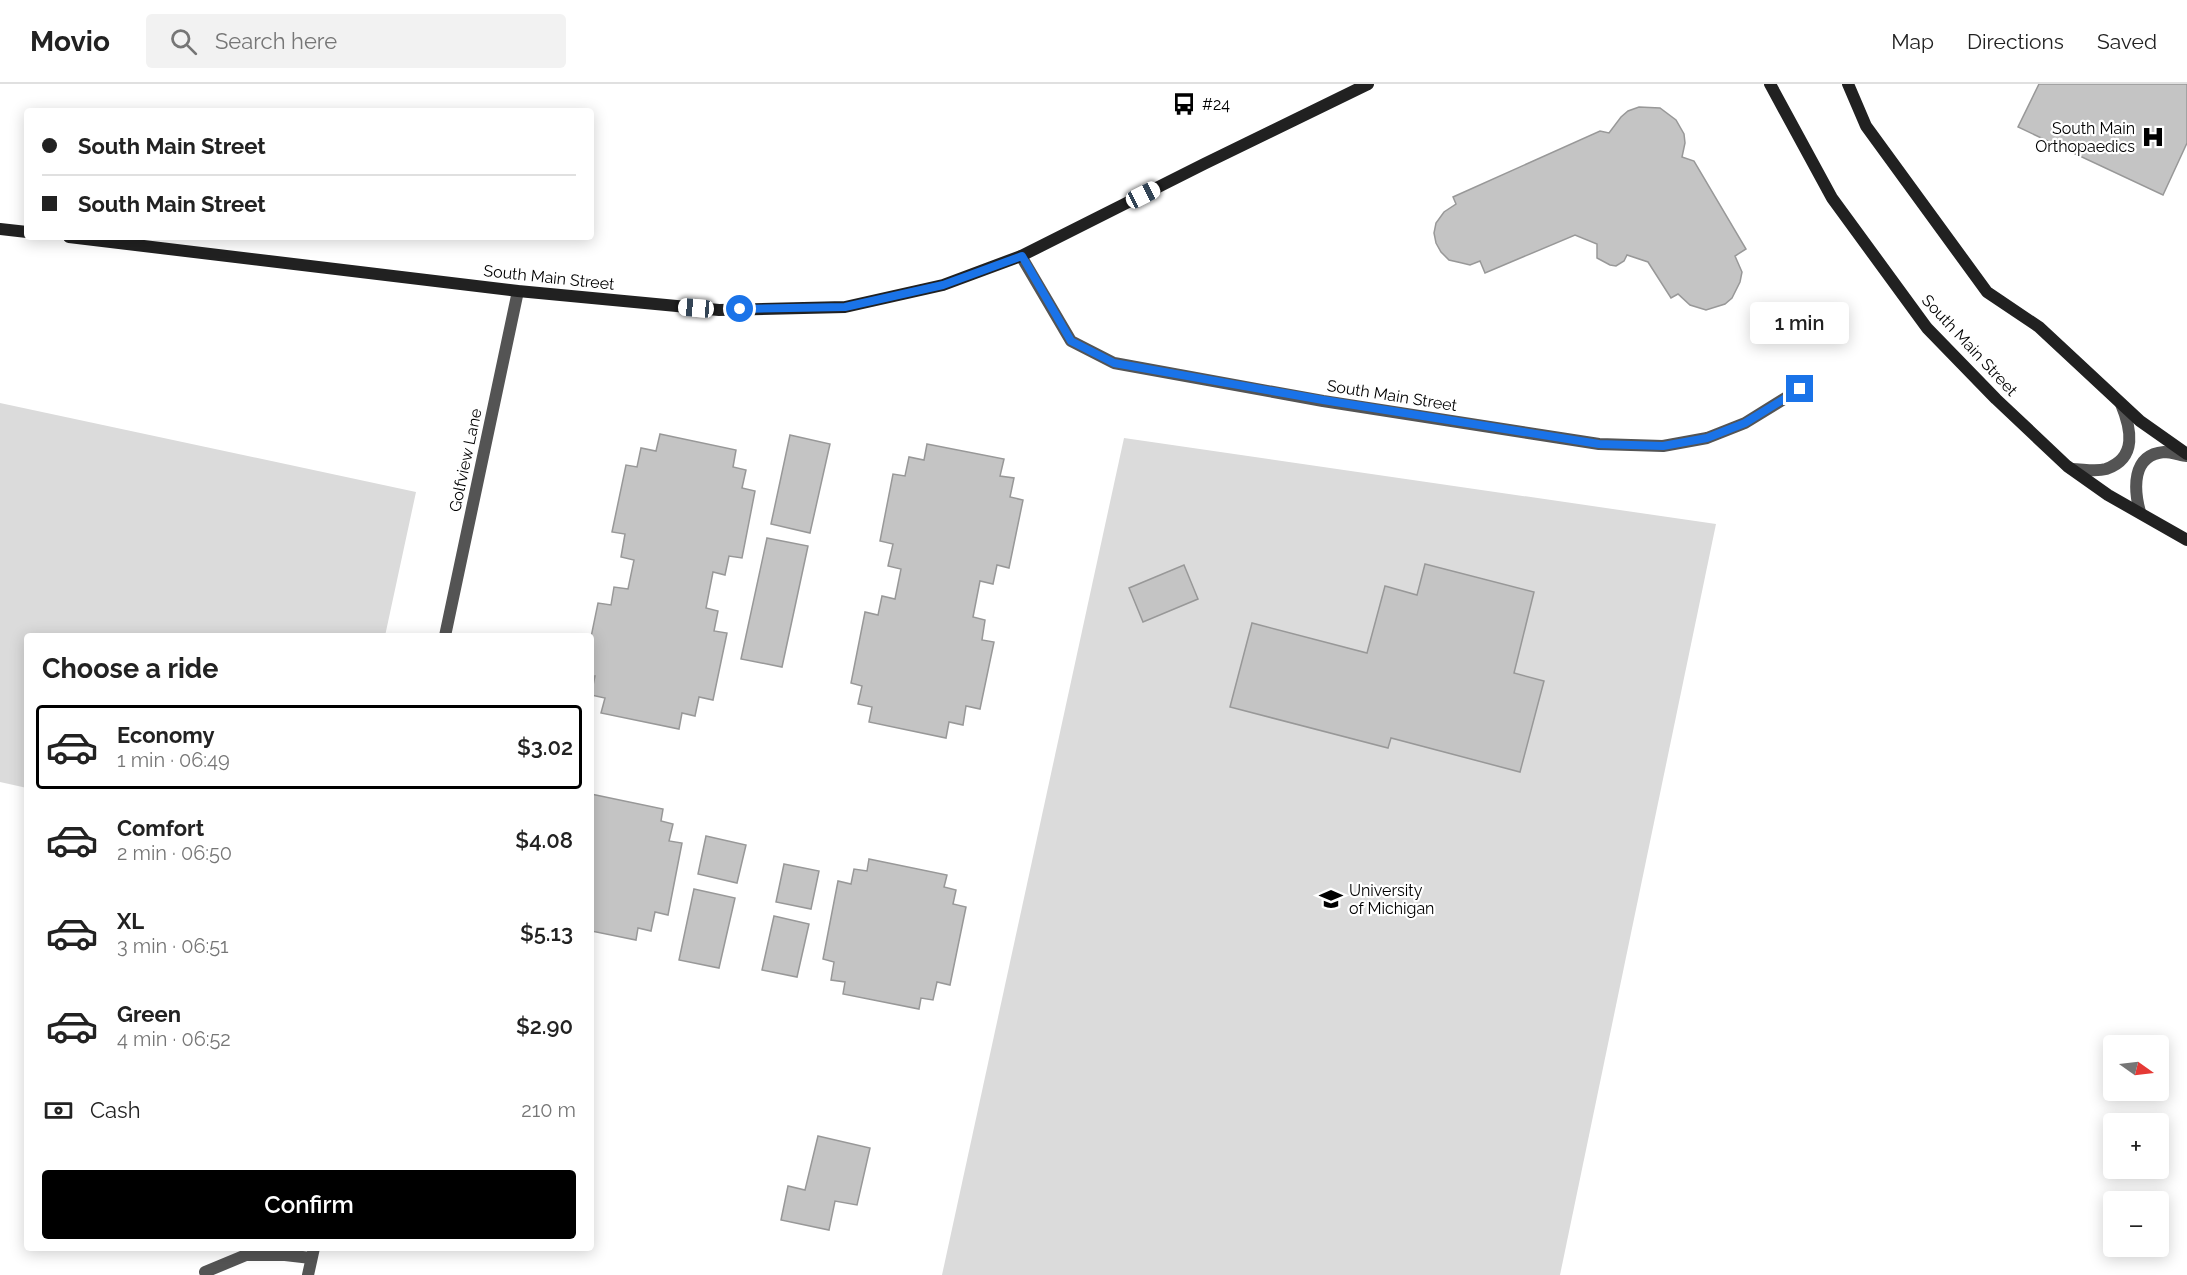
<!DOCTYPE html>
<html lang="en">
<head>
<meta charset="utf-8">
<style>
	:root { --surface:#fff; --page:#f2f2f2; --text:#222; --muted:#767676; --line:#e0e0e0; --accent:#000 }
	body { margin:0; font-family:Raleway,sans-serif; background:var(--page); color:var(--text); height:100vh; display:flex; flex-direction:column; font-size:22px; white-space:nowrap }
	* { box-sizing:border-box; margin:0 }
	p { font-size:20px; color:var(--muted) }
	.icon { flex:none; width:33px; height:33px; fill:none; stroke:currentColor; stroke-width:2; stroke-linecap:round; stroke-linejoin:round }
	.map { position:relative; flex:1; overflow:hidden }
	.drawer { position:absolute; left:24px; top:549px; width:570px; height:618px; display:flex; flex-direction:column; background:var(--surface); border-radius:6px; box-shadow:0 3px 15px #0003 }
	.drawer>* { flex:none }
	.guide { position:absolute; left:24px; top:24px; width:570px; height:132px; border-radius:6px; box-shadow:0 3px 15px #0003; display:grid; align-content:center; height:132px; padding:0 18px; background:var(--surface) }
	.needle { width:39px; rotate:104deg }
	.buttons { position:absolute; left:2103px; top:951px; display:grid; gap:12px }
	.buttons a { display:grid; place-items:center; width:66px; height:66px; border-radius:6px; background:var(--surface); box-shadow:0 3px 15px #0003; font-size:30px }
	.end { position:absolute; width:27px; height:27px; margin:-14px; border:8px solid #1a73e8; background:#fff; box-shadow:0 0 0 3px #fff }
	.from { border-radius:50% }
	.bubble { position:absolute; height:42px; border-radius:6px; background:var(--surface); box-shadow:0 3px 15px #0003; font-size:20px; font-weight:600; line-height:42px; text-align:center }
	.car { position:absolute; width:18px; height:36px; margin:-18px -9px; border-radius:8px; box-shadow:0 0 4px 2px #0007; background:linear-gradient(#fff 24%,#345 0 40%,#fff 0 76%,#345 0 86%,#fff 0) }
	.guide b { display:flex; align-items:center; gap:21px; height:57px; font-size:22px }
	.guide b+b { border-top:2px solid var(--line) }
	.guide i { width:15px; height:15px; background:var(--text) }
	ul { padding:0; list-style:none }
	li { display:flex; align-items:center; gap:18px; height:84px; margin:0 12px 9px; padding:0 6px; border:3px solid transparent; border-radius:6px }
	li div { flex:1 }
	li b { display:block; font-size:22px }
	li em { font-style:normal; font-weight:600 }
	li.active { border-color:var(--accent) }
	li>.icon { width:54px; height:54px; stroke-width:1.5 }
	h2 { padding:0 18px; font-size:27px; line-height:72px }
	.pay { display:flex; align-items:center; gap:15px; height:66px; padding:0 18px; font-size:22px }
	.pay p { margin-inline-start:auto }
	.button { display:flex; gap:12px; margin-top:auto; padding:12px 18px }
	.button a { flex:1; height:69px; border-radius:6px; background:var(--accent); color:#fff; font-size:24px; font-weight:600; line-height:69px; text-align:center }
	header { display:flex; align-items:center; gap:36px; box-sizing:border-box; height:84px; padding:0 30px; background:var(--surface); border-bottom:2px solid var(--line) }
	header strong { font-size:28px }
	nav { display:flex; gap:33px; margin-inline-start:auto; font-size:21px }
	.search { width:420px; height:54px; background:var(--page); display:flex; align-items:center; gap:15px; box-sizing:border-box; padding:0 21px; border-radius:6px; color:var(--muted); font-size:22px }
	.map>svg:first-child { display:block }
	.green { fill:#dbdbdb }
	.building { fill:#c4c4c4; stroke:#989898; stroke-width:1.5 }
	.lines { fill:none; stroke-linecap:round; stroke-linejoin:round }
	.lane { stroke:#545454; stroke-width:12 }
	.street { stroke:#545454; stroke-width:12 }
	.secondary { stroke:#212121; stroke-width:12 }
	.route { stroke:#1a73e8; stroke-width:8 }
	.labels { text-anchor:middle; stroke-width:4.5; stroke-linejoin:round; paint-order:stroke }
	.poi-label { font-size:16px; fill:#000; stroke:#fff; text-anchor:start }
	.street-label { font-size:16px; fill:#000; stroke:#fff }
</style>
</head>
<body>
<header>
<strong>Movio</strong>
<div class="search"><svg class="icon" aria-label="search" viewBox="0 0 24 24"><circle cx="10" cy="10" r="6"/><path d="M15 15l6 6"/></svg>Search here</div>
<nav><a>Map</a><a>Directions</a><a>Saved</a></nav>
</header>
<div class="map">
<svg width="2187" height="1191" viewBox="0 0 2187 1191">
	<rect width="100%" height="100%" fill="#fff"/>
	<g class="green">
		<path d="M 0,319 L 416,408 L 385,552 L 27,552 L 27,704 L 0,698 Z"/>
		<path d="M 1124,354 L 1716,440 L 1560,1191 L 942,1191 Z"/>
	</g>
	<g class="building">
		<path d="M 2039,0 L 2187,0 L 2187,59 L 2163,111 L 2018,43 Z"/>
		<path d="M 1639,23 L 1660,24 L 1676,36 L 1684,50 L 1685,59 L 1682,73 L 1694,77 L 1746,165 L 1735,172 L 1742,188 L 1740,198 L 1732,214 L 1725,220 L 1706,226 L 1690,221 L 1678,210 L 1671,214 L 1648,178 L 1627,171 L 1624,177 L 1616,182 L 1610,181 L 1597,174 L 1597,160 L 1575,151 L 1485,189 L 1480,177 L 1470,181 L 1462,179 L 1449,176 L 1441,168 L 1436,159 L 1434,149 L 1436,139 L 1444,128 L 1456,120 L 1453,113 L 1600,47 L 1609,49 L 1621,33 L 1628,27 Z"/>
		<path d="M 660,350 L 736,366 L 733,383 L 746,386 L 742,404 L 755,407 L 742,474 L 729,472 L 725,491 L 713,488 L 706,524 L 718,527 L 714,547 L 727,549 L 713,616 L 699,613 L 695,632 L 682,629 L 679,645 L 601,629 L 605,614 L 591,611 L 595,592 L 591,592 L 591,553 L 598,519 L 611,521 L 614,503 L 628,505 L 634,476 L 621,473 L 625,450 L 612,448 L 626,381 L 637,383 L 641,364 L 656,367 Z"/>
		<path d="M 790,351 L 830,360 L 810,449 L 771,440 Z"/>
		<path d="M 927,360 L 1004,375 L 1000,392 L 1014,394 L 1010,413 L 1023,416 L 1009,484 L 997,481 L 993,500 L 980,497 L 973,533 L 985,536 L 982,556 L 994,558 L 980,625 L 966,622 L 963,641 L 949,638 L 946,654 L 869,638 L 872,623 L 858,620 L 862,602 L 851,599 L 865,528 L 878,531 L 882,512 L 895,515 L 901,485 L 888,482 L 893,460 L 880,457 L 893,390 L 905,392 L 909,373 L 924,376 Z"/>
		<path d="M 767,454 L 808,462 L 782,583 L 741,575 Z"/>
		<path d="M 1425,480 L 1534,508 L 1514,589 L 1544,597 L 1520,688 L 1391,654 L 1388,664 L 1230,623 L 1252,539 L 1367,569 L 1385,502 L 1417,511 Z"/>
		<path d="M 1184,481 L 1198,515 L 1143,538 L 1129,504 Z"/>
		<path d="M 591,710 L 663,725 L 661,737 L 673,740 L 669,757 L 682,759 L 668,831 L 655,828 L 651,847 L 638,844 L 636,856 L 591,847 Z"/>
		<path d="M 706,752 L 746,761 L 737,799 L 698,790 Z"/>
		<path d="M 869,775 L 947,791 L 944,803 L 956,806 L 953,820 L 966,823 L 950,901 L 937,898 L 933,916 L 921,914 L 919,925 L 843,910 L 845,898 L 831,896 L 834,878 L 823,875 L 838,797 L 851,800 L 854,785 L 867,787 Z"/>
		<path d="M 784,780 L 819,787 L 811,825 L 776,818 Z"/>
		<path d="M 694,805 L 735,814 L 719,884 L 679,876 Z"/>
		<path d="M 774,832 L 809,840 L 797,893 L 762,886 Z"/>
		<path d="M 818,1052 L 870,1064 L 857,1121 L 835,1117 L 829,1146 L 781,1136 L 788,1102 L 805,1106 Z"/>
	</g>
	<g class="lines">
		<g class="lane">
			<path d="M 2072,385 C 2083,385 2095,388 2106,385 C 2138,374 2131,344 2121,320"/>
			<path d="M 2140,428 C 2134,406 2131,371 2164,368 C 2171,368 2180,371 2187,372"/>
			<path d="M 205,1188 L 246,1171 L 285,1171 L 311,1174"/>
		</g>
		<g class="street">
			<path d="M 1021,172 L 1071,257 L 1114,279 L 1323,317 L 1599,360 L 1663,362 L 1707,354 L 1745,339 L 1800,305"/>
			<path d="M 445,552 L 518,207"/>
			<path d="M 308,1191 L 314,1164"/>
		</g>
		<g class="secondary">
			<path d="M 1770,0 L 1832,114 L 1927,244 L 1996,315 L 2067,382 L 2108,411 L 2187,456"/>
			<path d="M 1848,0 L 1866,42 L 1987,208 L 2039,243 L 2140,337 L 2187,370"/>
			<path d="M 0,145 L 27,148"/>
			<path d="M 69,153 L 518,207 L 719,226 L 845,223 L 943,201 L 1021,172 L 1204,80 L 1368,0"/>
		</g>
	</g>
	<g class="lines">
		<path class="route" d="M 740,225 L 845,223 L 943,201 L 1022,172 L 1071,257 L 1114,279 L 1323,316 L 1599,360 L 1663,362 L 1707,354 L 1745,339 L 1800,305"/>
	</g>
	<defs>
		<g id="bus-bare" transform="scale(1.8)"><path d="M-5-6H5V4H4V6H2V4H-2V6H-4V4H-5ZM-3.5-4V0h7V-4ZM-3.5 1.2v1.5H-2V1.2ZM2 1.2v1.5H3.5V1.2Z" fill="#000" stroke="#fff" stroke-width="2.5" paint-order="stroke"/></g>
		<g id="hospital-bare" transform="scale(1.8)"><path d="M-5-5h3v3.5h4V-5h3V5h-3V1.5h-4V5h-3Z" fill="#000" stroke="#fff" stroke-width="2.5" paint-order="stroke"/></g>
		<g id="university-bare" transform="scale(1.8)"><path d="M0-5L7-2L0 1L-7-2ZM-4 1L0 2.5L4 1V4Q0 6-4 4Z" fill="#000" stroke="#fff" stroke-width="2.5" paint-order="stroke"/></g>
	</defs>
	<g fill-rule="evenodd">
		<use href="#bus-bare" x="1184" y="20"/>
		<use href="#hospital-bare" x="2153" y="53"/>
		<use href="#university-bare" x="1331" y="815"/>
	</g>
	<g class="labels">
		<g class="poi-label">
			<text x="1202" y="26">#24</text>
			<text x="2135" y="50" text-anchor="end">South Main<tspan x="2135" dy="18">Orthopaedics</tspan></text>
			<text x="1349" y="812">University<tspan x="1349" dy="18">of Michigan</tspan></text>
		</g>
		<g class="street-label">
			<text transform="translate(549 193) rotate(6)" y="6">South Main Street</text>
			<text transform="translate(1970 261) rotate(47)" y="6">South Main Street</text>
			<text transform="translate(1392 311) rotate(9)" y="6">South Main Street</text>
			<text transform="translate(465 376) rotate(-78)" y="6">Golfview Lane</text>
		</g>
	</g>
</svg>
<div class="buttons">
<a><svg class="needle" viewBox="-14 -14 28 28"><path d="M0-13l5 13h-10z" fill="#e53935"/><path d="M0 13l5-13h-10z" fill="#767676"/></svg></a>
<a>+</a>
<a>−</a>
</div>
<i class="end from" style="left:740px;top:225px"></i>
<i class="end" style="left:1800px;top:305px"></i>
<div class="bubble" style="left:1750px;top:218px;width:99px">1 min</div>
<i class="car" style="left:1143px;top:111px;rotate:63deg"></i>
<i class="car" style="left:696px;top:224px;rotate:275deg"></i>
<div class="guide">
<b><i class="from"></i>South Main Street</b>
<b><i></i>South Main Street</b>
</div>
<section class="drawer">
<h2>Choose a ride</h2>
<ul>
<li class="active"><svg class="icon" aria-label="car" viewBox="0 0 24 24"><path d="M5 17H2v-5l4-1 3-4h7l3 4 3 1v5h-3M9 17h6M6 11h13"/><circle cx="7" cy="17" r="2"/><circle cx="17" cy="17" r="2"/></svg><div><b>Economy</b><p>1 min · 06:49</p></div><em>$3.02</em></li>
<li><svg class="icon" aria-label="car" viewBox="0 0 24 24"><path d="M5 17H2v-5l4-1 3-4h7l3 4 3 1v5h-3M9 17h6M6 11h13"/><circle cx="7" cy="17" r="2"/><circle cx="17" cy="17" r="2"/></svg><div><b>Comfort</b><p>2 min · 06:50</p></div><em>$4.08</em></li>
<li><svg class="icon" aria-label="car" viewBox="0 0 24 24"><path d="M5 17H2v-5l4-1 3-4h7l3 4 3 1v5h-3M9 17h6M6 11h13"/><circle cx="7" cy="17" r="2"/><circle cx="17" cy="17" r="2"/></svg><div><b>XL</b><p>3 min · 06:51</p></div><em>$5.13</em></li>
<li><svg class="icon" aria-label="car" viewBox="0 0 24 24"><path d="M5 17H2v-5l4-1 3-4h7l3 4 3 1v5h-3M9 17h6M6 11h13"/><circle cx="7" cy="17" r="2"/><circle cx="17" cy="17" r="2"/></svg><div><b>Green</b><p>4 min · 06:52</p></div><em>$2.90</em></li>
</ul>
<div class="pay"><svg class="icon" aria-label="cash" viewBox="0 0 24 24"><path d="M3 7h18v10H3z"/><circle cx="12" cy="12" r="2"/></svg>Cash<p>210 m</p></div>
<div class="button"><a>Confirm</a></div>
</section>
</div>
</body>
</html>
